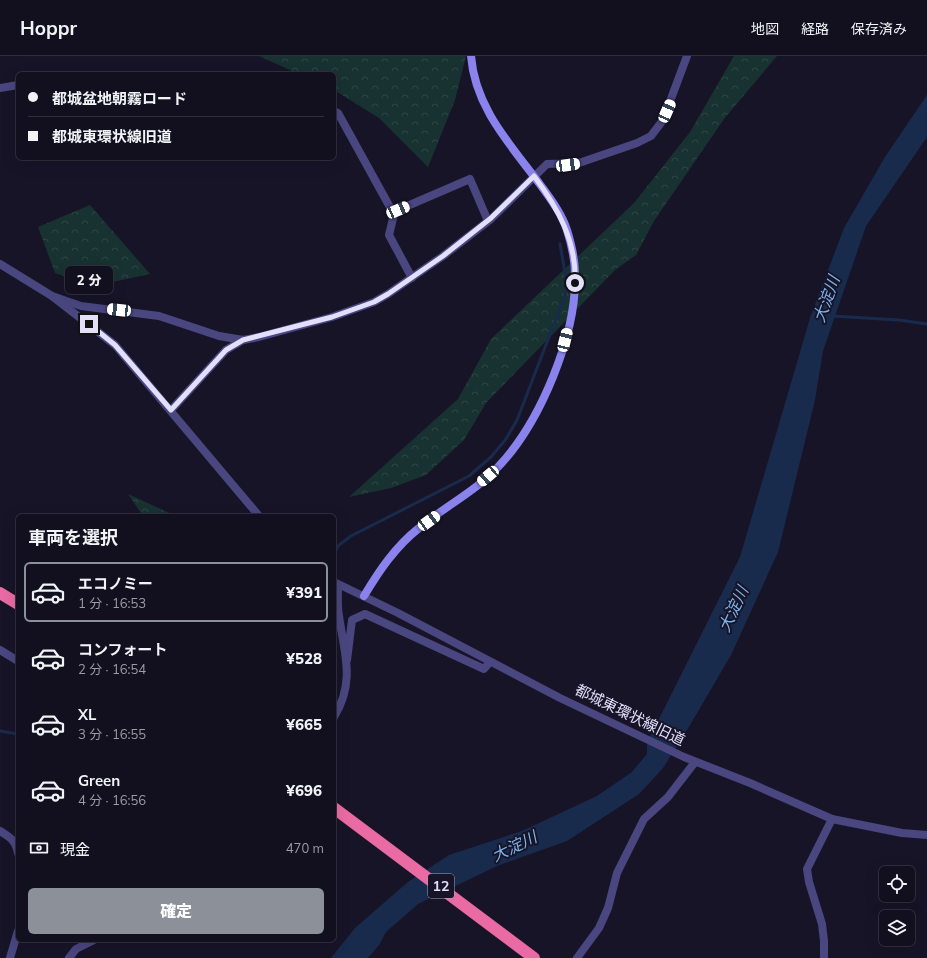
<!DOCTYPE html>
<html lang="ja">
<head>
<meta charset="utf-8">
<style>
	:root { --surface:#120f1e; --page:#1b1827; --text:#f1f3f6; --muted:#9c9ca4; --line:#312f3c; --accent:#8c9099 }
	body { margin:0; font-family:Mulish,"Noto Sans JP",sans-serif; background:var(--page); color:var(--text); height:100vh; display:flex; flex-direction:column; font-size:15px; white-space:nowrap }
	* { box-sizing:border-box; margin:0 }
	p { font-size:13px; color:var(--muted) }
	.icon { flex:none; width:22px; height:22px; fill:none; stroke:currentColor; stroke-width:2; stroke-linecap:round; stroke-linejoin:round }
	.map { position:relative; flex:1; overflow:hidden }
	.panel { position:absolute; left:16px; top:458px; width:320px; height:428px; display:flex; flex-direction:column; background:var(--surface); border-radius:6px; box-shadow:0 4px 16px #0002,0 0 0 1px var(--line) }
	.panel>* { flex:none }
	.hud { position:absolute; left:16px; top:16px; width:320px; height:88px; border-radius:6px; box-shadow:0 4px 16px #0002,0 0 0 1px var(--line); display:grid; align-content:center; height:88px; padding:0 12px; background:var(--surface) }
	.tools { position:absolute; left:879px; top:810px; display:grid; gap:8px }
	.tools a { display:grid; place-items:center; width:36px; height:36px; border-radius:6px; background:var(--surface); box-shadow:0 4px 16px #0002,0 0 0 1px var(--line); font-size:20px }
	.end { position:absolute; width:18px; height:18px; margin:-9px; border:5px solid #e3dffb; background:#111; box-shadow:0 0 0 2px #111 }
	.from { border-radius:50% }
	.bubble { position:absolute; height:28px; border-radius:6px; background:var(--surface); box-shadow:0 4px 16px #0002,0 0 0 1px var(--line); font-size:13px; font-weight:800; line-height:28px; text-align:center }
	.car { position:absolute; width:12px; height:24px; margin:-12px -6px; border-radius:5px; box-shadow:0 0 3px 1px #0007; background:linear-gradient(#fff 24%,#345 0 40%,#fff 0 76%,#345 0 86%,#fff 0) }
	.hud b { display:flex; align-items:center; gap:14px; height:38px; font-size:15px }
	.hud b+b { border-top:1px solid var(--line) }
	.hud i { width:10px; height:10px; background:var(--text) }
	ul { padding:0; list-style:none }
	li { display:flex; align-items:center; gap:12px; height:60px; margin:0 8px 6px; padding:0 4px; border:2px solid transparent; border-radius:6px }
	li div { flex:1 }
	li b { display:block; font-size:15px }
	li em { font-style:normal; font-weight:800 }
	li.on { border-color:var(--accent) }
	li>.icon { width:36px; height:36px; stroke-width:1.5 }
	h2 { padding:0 12px; font-size:18px; line-height:48px }
	.pay { display:flex; align-items:center; gap:10px; height:44px; padding:0 12px; font-size:15px }
	.pay p { margin-inline-start:auto }
	.primary-button { display:flex; gap:8px; margin-top:auto; padding:8px 12px }
	.primary-button a { flex:1; height:46px; border-radius:6px; background:var(--accent); color:#fff; font-size:16px; font-weight:800; line-height:46px; text-align:center }
	header { display:flex; align-items:center; gap:24px; box-sizing:border-box; height:56px; padding:0 20px; background:var(--surface); border-bottom:1px solid var(--line) }
	header strong { font-size:19px }
	nav { display:flex; gap:22px; margin-inline-start:auto; font-size:14px }
	.map>svg:first-child { display:block }
	.forest { fill:url(#forest-crowns) }
	.water { fill:#192b4c }
	.lines { fill:none; stroke-linecap:round; stroke-linejoin:round }
	.stream { stroke:#192b4c; stroke-width:3 }
	.street { stroke:#4a4680; stroke-width:8 }
	.secondary { stroke:#8a83ee; stroke-width:8 }
	.highway { stroke:#ea6ba3; stroke-width:12 }
	.route { stroke:#e3dffb; stroke-width:5 }
	.labels { text-anchor:middle; stroke-width:4; stroke-linejoin:round; paint-order:stroke }
	.shield { fill:#181428; stroke:#a6a2bc; stroke-width:1 }
	.shield-label { font-size:14px; font-weight:bold; fill:#e3dffb }
	.street-label { font-size:15px; fill:#e3dffb; stroke:#181428 }
	.water-label { font-size:16px; font-style:italic; fill:#7bb4ec; stroke:#181428 }
</style>
</head>
<body>
<header>
<strong>Hoppr</strong>
<nav><a>地図</a><a>経路</a><a>保存済み</a></nav>
</header>
<div class="map">
<svg width="927" height="902" viewBox="0 0 927 902">
	<defs>
		<pattern id="forest-crowns" width="20" height="18" patternUnits="userSpaceOnUse"><rect width="20" height="18" fill="#183131"/><path d="M2 6a3 3 0 1 1 6 0M12 15a3 3 0 1 1 6 0" fill="none" stroke="#2e4546"/></pattern>
	</defs>
	<rect width="100%" height="100%" fill="#181428"/>
	<g class="forest">
		<path d="M 259,0 L 466,0 L 455,44 L 428,111 L 379,62 L 334,34 L 334,18 L 299,18 Z"/>
		<path d="M 734,0 L 777,0 L 724,63 L 654,165 L 636,199 L 615,214 L 486,347 L 464,384 L 426,419 L 391,432 L 349,441 L 458,343 L 491,283 L 634,147 L 690,76 Z"/>
		<path d="M 90,149 L 150,218 L 94,230 L 55,217 L 38,171 Z"/>
		<path d="M 128,438 L 176,460 L 143,460 Z"/>
	</g>
	<path class="water" d="M 927,39 L 927,81 L 866,170 L 823,295 L 815,344 L 778,496 L 731,599 L 690,669 L 663,712 L 639,738 L 567,785 L 497,810 L 418,848 L 386,876 L 379,889 L 368,902 L 331,902 L 355,872 L 408,826 L 449,799 L 522,775 L 597,740 L 632,716 L 647,698 L 647,687 L 740,501 L 810,262 L 844,172 L 885,101 Z"/>
	<g class="lines">
		<g class="stream">
			<path d="M 832,260 L 899,264 L 927,268"/>
			<path d="M 334,497 L 339,489 L 351,480 L 469,420 L 491,401 L 506,383 L 517,364 L 564,242 L 567,228 L 560,188"/>
			<path d="M 0,675 L 18,678"/>
		</g>
		<g class="street">
			<path d="M 0,32 L 18,29"/>
			<path d="M 334,55 L 338,57 L 391,153 L 398,154 L 470,123 L 488,165"/>
			<path d="M 395,154 L 389,179 L 412,222"/>
			<path d="M 0,208 L 52,240 L 115,289 L 259,460"/>
			<path d="M 52,240 L 81,250 L 159,260 L 219,280 L 243,284 L 259,281 L 332,261 L 374,246 L 388,238 L 443,200 L 491,163 L 547,108 L 579,107 L 637,87 L 651,80 L 663,64 L 687,0"/>
			<path d="M 171,354 L 226,294 L 243,284"/>
			<path d="M 334,526 L 398,557 L 560,642 L 684,701 L 750,727 L 832,763 L 902,777 L 927,779"/>
			<path d="M 0,594 L 18,605"/>
			<path d="M 347,604 L 352,564 L 365,558 L 484,613 L 490,606"/>
			<path d="M 334,661 C 356,625 344,597 339,560 C 337,550 338,539 338,529"/>
			<path d="M 0,775 C 10,781 16,785 18,797"/>
			<path d="M 10,902 L 18,875"/>
			<path d="M 69,902 L 76,893 L 94,884"/>
			<path d="M 577,902 L 599,872 L 608,852 L 617,817 L 644,763 L 668,741 L 695,706"/>
			<path d="M 824,902 L 824,885 L 822,868 L 809,826 L 807,813 L 832,763"/>
		</g>
		<path class="secondary" d="M 364,540 C 379,515 395,491 419,472 C 444,451 476,435 498,411 C 540,367 577,279 575,218 C 575,204 571,187 567,174 C 561,156 549,141 539,127 C 509,87 475,51 471,0"/>
		<g class="highway">
			<path d="M 0,537 L 18,548"/>
			<path d="M 334,752 L 534,902"/>
		</g>
	</g>
	<g class="lines">
		<path class="route" d="M 89,268 L 115,289 L 171,354 L 226,294 L 243,284 L 332,261 L 374,246 L 388,238 L 443,200 L 491,162 L 534,120 C 558,152 577,186 575,227"/>
	</g>
	<g class="labels">
		<rect class="shield" x="428" y="818" width="26" height="24" rx="3"/>
		<g class="shield-label">
			<text x="441" y="835">12</text>
		</g>
		<g class="street-label">
			<text transform="translate(630 659) rotate(26)" y="5">都城東環状線旧道</text>
		</g>
		<g class="water-label">
			<text transform="translate(826 243) rotate(-70)" y="6">大淀川</text>
			<text transform="translate(733 553) rotate(-65)" y="6">大淀川</text>
			<text transform="translate(514 790) rotate(-26)" y="6">大淀川</text>
		</g>
	</g>
</svg>
<div class="tools">
<a><svg class="icon" aria-label="locate" viewBox="0 0 24 24"><circle cx="12" cy="12" r="6"/><path d="M12 2v4M12 18v4M2 12h4M18 12h4"/></svg></a>
<a><svg class="icon" aria-label="layers" viewBox="0 0 24 24"><path d="M12 4l9 5-9 5-9-5zM3 14l9 5 9-5"/></svg></a>
</div>
<i class="end from" style="left:575px;top:227px"></i>
<i class="end" style="left:89px;top:268px"></i>
<div class="bubble" style="left:65px;top:210px;width:48px">2 分</div>
<i class="car" style="left:667px;top:55px;rotate:24deg"></i>
<i class="car" style="left:568px;top:109px;rotate:82deg"></i>
<i class="car" style="left:398px;top:154px;rotate:67deg"></i>
<i class="car" style="left:119px;top:254px;rotate:276deg"></i>
<i class="car" style="left:565px;top:284px;rotate:14deg"></i>
<i class="car" style="left:488px;top:420px;rotate:229deg"></i>
<i class="car" style="left:429px;top:465px;rotate:54deg"></i>
<div class="hud">
<b><i class="from"></i>都城盆地朝霧ロード</b>
<b><i></i>都城東環状線旧道</b>
</div>
<section class="panel">
<h2>車両を選択</h2>
<ul>
<li class="on"><svg class="icon" aria-label="car" viewBox="0 0 24 24"><path d="M5 17H2v-5l4-1 3-4h7l3 4 3 1v5h-3M9 17h6M6 11h13"/><circle cx="7" cy="17" r="2"/><circle cx="17" cy="17" r="2"/></svg><div><b>エコノミー</b><p>1 分 · 16:53</p></div><em>¥391</em></li>
<li><svg class="icon" aria-label="car" viewBox="0 0 24 24"><path d="M5 17H2v-5l4-1 3-4h7l3 4 3 1v5h-3M9 17h6M6 11h13"/><circle cx="7" cy="17" r="2"/><circle cx="17" cy="17" r="2"/></svg><div><b>コンフォート</b><p>2 分 · 16:54</p></div><em>¥528</em></li>
<li><svg class="icon" aria-label="car" viewBox="0 0 24 24"><path d="M5 17H2v-5l4-1 3-4h7l3 4 3 1v5h-3M9 17h6M6 11h13"/><circle cx="7" cy="17" r="2"/><circle cx="17" cy="17" r="2"/></svg><div><b>XL</b><p>3 分 · 16:55</p></div><em>¥665</em></li>
<li><svg class="icon" aria-label="car" viewBox="0 0 24 24"><path d="M5 17H2v-5l4-1 3-4h7l3 4 3 1v5h-3M9 17h6M6 11h13"/><circle cx="7" cy="17" r="2"/><circle cx="17" cy="17" r="2"/></svg><div><b>Green</b><p>4 分 · 16:56</p></div><em>¥696</em></li>
</ul>
<div class="pay"><svg class="icon" aria-label="cash" viewBox="0 0 24 24"><path d="M3 7h18v10H3z"/><circle cx="12" cy="12" r="2"/></svg>現金<p>470 m</p></div>
<div class="primary-button"><a>確定</a></div>
</section>
</div>
</body>
</html>
